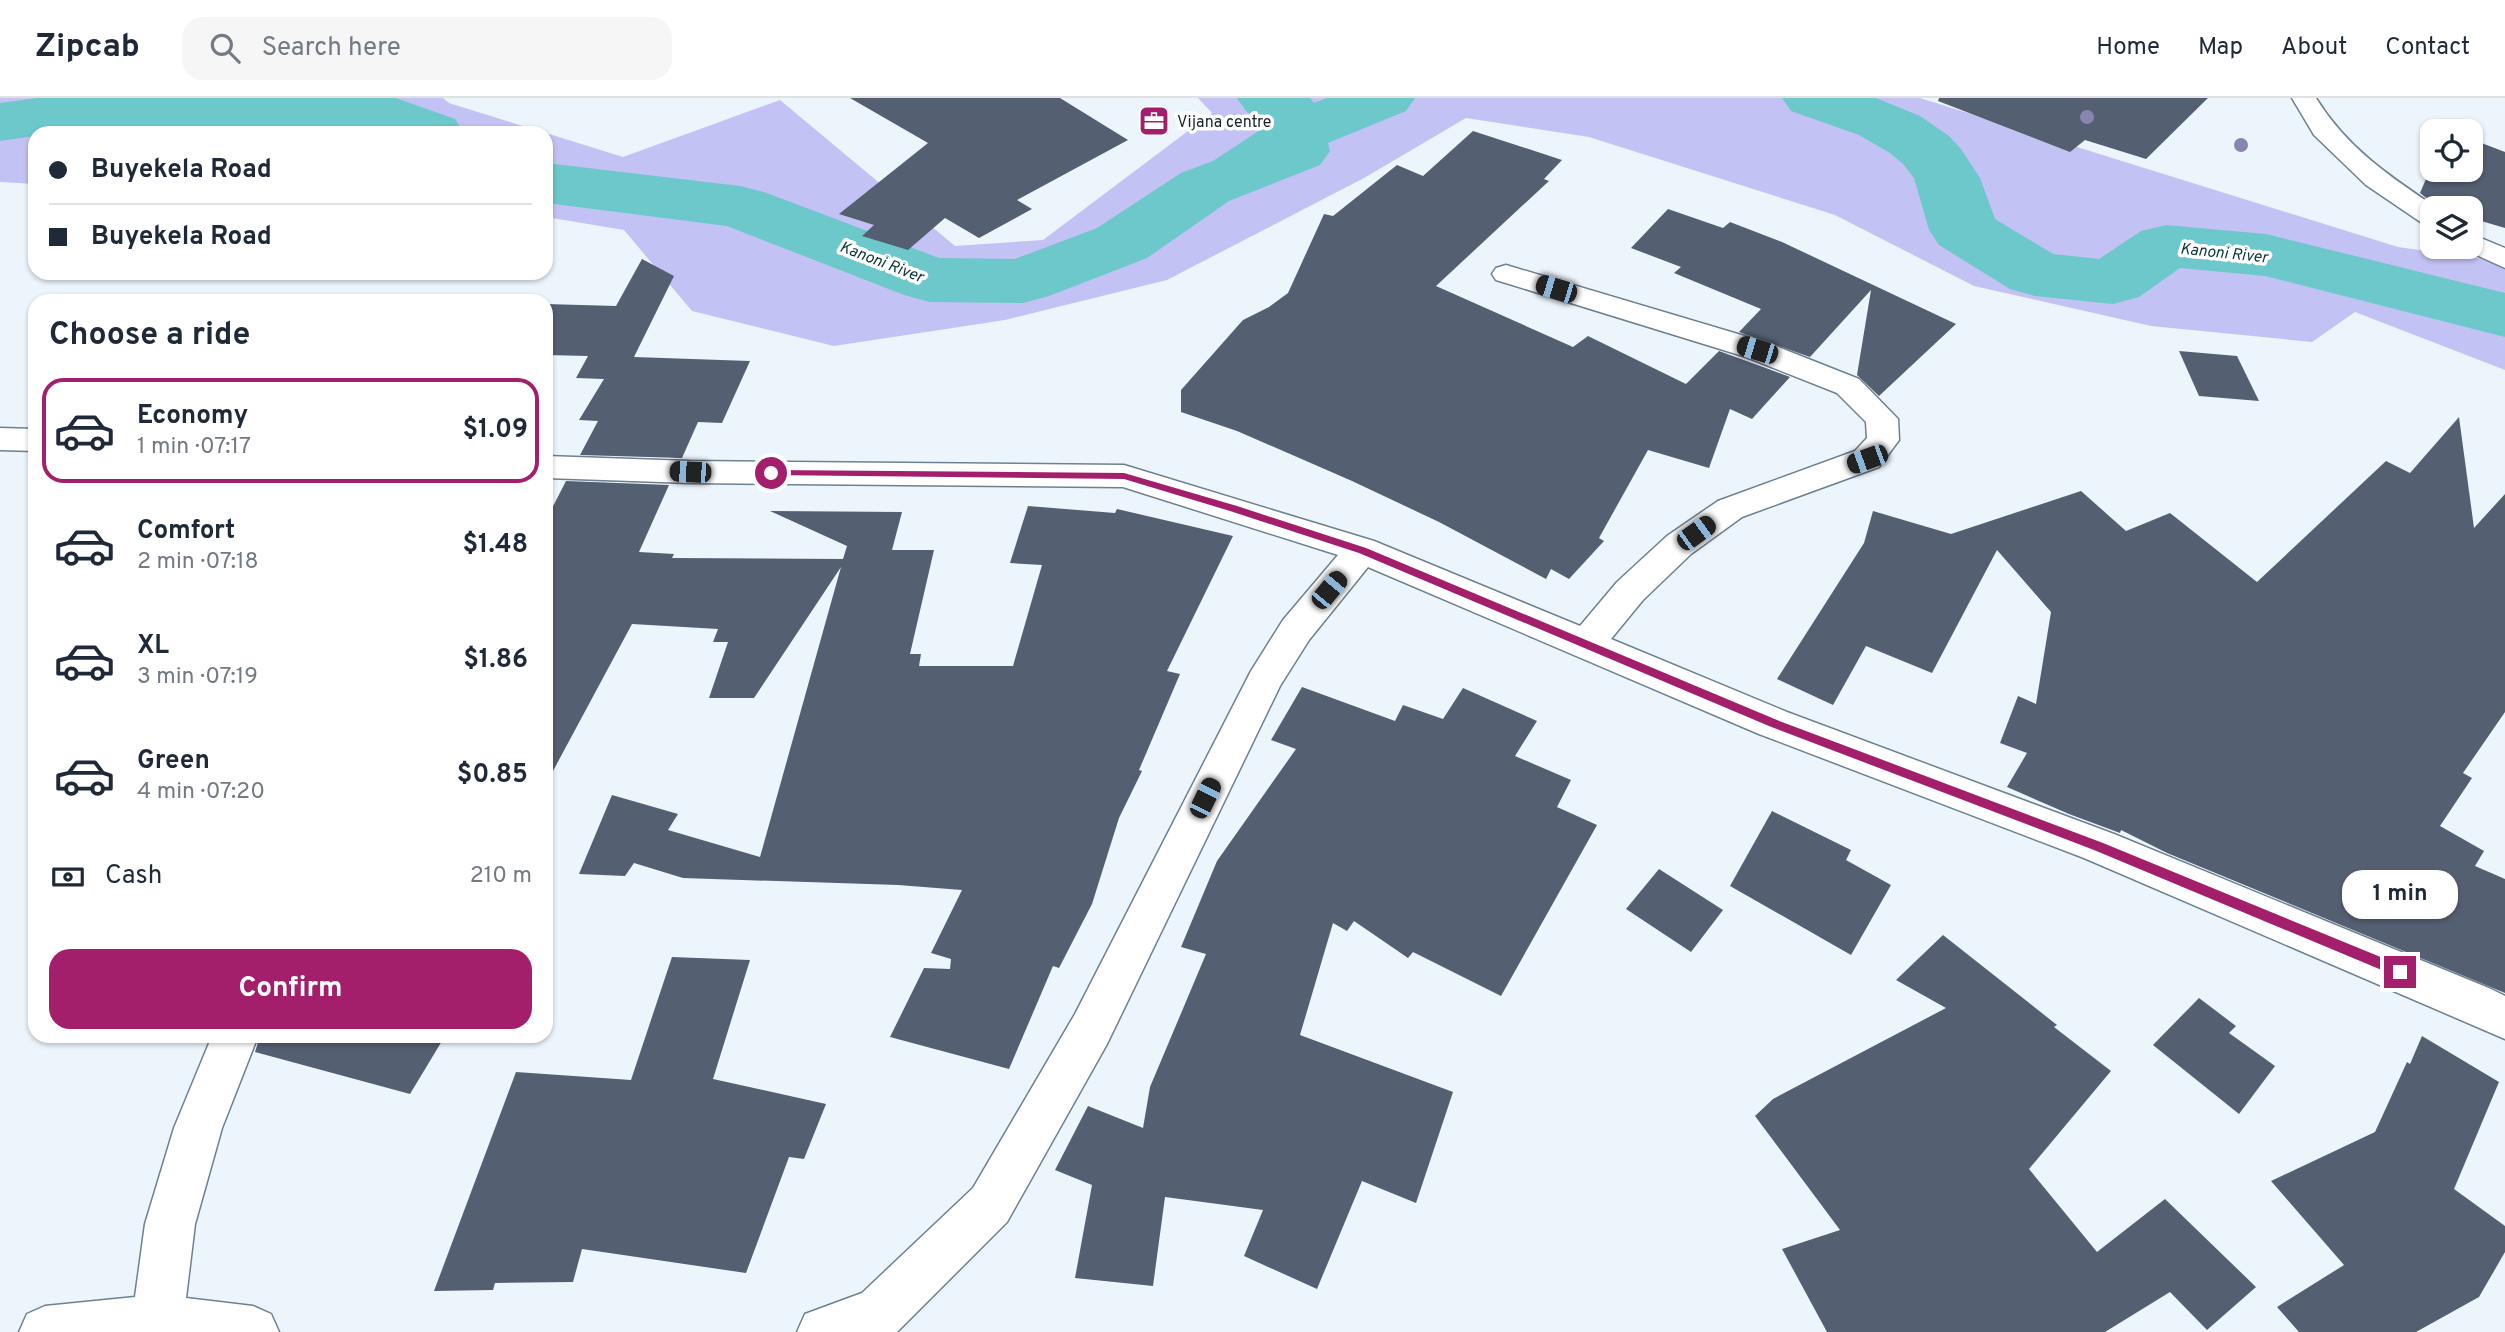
<!DOCTYPE html>
<html lang="en">
<head>
<meta charset="utf-8">
<style>
	:root { --surface:#fff; --page:#f6f6f7; --text:#1f2937; --muted:#747a83; --line:#e0e1e3; --accent:#a41f6b }
	body { margin:0; font-family:Overpass,sans-serif; background:var(--page); color:var(--text); height:100vh; display:flex; flex-direction:column; font-size:26px; white-space:nowrap }
	* { box-sizing:border-box; margin:0 }
	p { font-size:23px; color:var(--muted) }
	.icon { flex:none; width:38px; height:38px; fill:none; stroke:currentColor; stroke-width:2; stroke-linecap:round; stroke-linejoin:round }
	.map { position:relative; flex:1; overflow:hidden }
	.panel { position:absolute; left:28px; top:196px; width:525px; height:749px; display:flex; flex-direction:column; background:var(--surface); border-radius:21px; box-shadow:0 2px 5px #0004 }
	.panel>* { flex:none }
	.hud { position:absolute; left:28px; top:28px; width:525px; height:154px; border-radius:21px; box-shadow:0 2px 5px #0004; display:grid; align-content:center; height:154px; padding:0 21px; background:var(--surface) }
	.tools { position:absolute; left:2420px; top:21px; display:grid; gap:14px }
	.tools a { display:grid; place-items:center; width:63px; height:63px; border-radius:14px; background:var(--surface); box-shadow:0 2px 5px #0004; font-size:35px }
	.end { position:absolute; width:32px; height:32px; margin:-16px; border:9px solid #a41f6b; background:#fff; box-shadow:0 0 0 4px #fff }
	.from { border-radius:50% }
	.bubble { position:absolute; height:49px; border-radius:21px; background:var(--surface); box-shadow:0 2px 5px #0004; font-size:23px; font-weight:700; line-height:49px; text-align:center }
	.car { position:absolute; width:21px; height:42px; margin:-21px -10px; border-radius:9px; box-shadow:0 0 5px 2px #0007; background:linear-gradient(#222 24%,#8ab4d8 0 40%,#222 0 76%,#8ab4d8 0 86%,#222 0) }
	.hud b { display:flex; align-items:center; gap:24px; height:66px; font-size:26px }
	.hud b+b { border-top:2px solid var(--line) }
	.hud i { width:18px; height:18px; background:var(--text) }
	ul { padding:0; list-style:none }
	li { display:flex; align-items:center; gap:21px; height:105px; margin:0 14px 10px; padding:0 7px; border:4px solid transparent; border-radius:21px }
	li div { flex:1 }
	li b { display:block; font-size:26px }
	li em { font-style:normal; font-weight:700 }
	li.on { border-color:var(--accent) }
	li>.icon { width:63px; height:63px; stroke-width:1.5 }
	h2 { padding:0 21px; font-size:32px; line-height:84px }
	.pay { display:flex; align-items:center; gap:18px; height:77px; padding:0 21px; font-size:26px }
	.pay p { margin-inline-start:auto }
	.button { display:flex; gap:14px; margin-top:auto; padding:14px 21px }
	.button a { flex:1; height:80px; border-radius:21px; background:var(--accent); color:#fff; font-size:28px; font-weight:700; line-height:80px; text-align:center }
	header { display:flex; align-items:center; gap:42px; box-sizing:border-box; height:98px; padding:0 35px; background:var(--surface); border-bottom:2px solid var(--line) }
	header strong { font-size:33px }
	nav { display:flex; gap:38px; margin-inline-start:auto; font-size:24px }
	.search { width:490px; height:63px; background:var(--page); display:flex; align-items:center; gap:18px; box-sizing:border-box; padding:0 24px; border-radius:21px; color:var(--muted); font-size:26px }
	.map>svg:first-child { display:block }
	.green { fill:#c3c2f4 }
	.lines { fill:none; stroke-linecap:round; stroke-linejoin:round }
	.river { fill:#6cc8ca; fill-rule:evenodd }
	.building { fill:#555f72 }
	.minor-casing { stroke:#6d8191; stroke-width:3 }
	.minor { fill:#fff; fill-rule:evenodd }
	.tree { fill:#8886b0 }
	.route { fill:#a41f6b }
	.labels { text-anchor:middle; stroke-width:7; stroke-linejoin:round; paint-order:stroke }
	.far-poi-label { font-size:16px; fill:#1a2228; stroke:#fff; text-anchor:start }
	.far-water-label { font-size:16px; font-style:italic; fill:#093738; stroke:#fff }
</style>
</head>
<body>
<header>
<strong>Zipcab</strong>
<div class="search"><svg class="icon" aria-label="search" viewBox="0 0 24 24"><circle cx="10" cy="10" r="6"/><path d="M15 15l6 6"/></svg>Search here</div>
<nav><a>Home</a><a>Map</a><a>About</a><a>Contact</a></nav>
</header>
<div class="map">
<svg width="2505" height="1234" viewBox="0 0 2505 1234">
	<rect width="100%" height="100%" fill="#edf5fc"/>
	<g class="green">
		<path d="M 0,0 L 443,0 L 449,5 L 545,35 L 35,35 L 35,86 L 0,84 Z"/>
		<path d="M 1198,0 L 1920,0 L 2398,149 L 2505,164 L 2505,272 L 2355,214 L 2312,244 L 2151,228 L 1974,188 L 1835,117 L 1589,39 L 1466,20 L 1364,80 L 1167,182 L 1005,222 L 834,248 L 692,213 L 624,132 L 546,119 L 546,35 L 623,59 L 780,2 L 955,148 L 1043,142 L 1212,15 Z"/>
	</g>
	<g class="lines">
		<g class="river">
			<path d="M 37,0 L 396,0 L 455,21 L 464,35 L 373,35 L 357,29 L 82,32 L 35,35 L 35,38 L 0,43 L 0,5 Z"/>
			<path d="M 1237,0 L 1310,0 L 1314,5 L 1327,0 L 1415,0 L 1406,13 L 1328,45 L 1330,53 L 1320,67 L 1229,103 L 1147,160 L 1049,198 L 1023,205 L 930,204 L 904,197 L 727,128 L 546,105 L 546,65 L 740,88 L 764,94 L 939,160 L 1015,161 L 1097,130 L 1181,75 L 1213,63 L 1260,32 L 1257,21 L 1246,13 Z"/>
			<path d="M 1782,0 L 1876,0 L 1920,18 L 1949,38 L 1961,51 L 1980,80 L 1995,121 L 2053,156 L 2099,161 L 2141,133 L 2166,127 L 2266,136 L 2505,195 L 2505,239 L 2265,178 L 2180,170 L 2139,199 L 2113,206 L 2035,198 L 2010,191 L 1939,147 L 1929,132 L 1914,80 L 1903,66 L 1890,55 L 1859,37 L 1791,13 Z"/>
		</g>
	</g>
	<g class="building">
		<path d="M 850,0 L 1060,0 L 1128,42 L 1017,102 L 1032,111 L 979,140 L 945,120 L 908,152 L 862,138 L 874,127 L 839,116 L 928,45 Z"/>
		<path d="M 1939,0 L 2208,0 L 2146,61 L 2085,42 L 2070,54 L 1938,3 Z"/>
		<path d="M 1473,33 L 1562,62 L 1544,81 L 1549,83 L 1436,188 L 1573,249 L 1588,238 L 1686,286 L 1719,253 L 1790,279 L 1752,321 L 1730,311 L 1709,370 L 1648,352 L 1599,440 L 1604,443 L 1569,481 L 1551,471 L 1546,481 L 1439,424 L 1352,383 L 1237,333 L 1181,314 L 1181,292 L 1243,222 L 1269,209 L 1288,195 L 1324,116 L 1333,118 L 1397,67 L 1423,78 Z"/>
		<path d="M 2471,41 L 2505,54 L 2505,130 L 2471,120 L 2471,110 L 2439,110 L 2420,95 L 2432,67 L 2432,72 L 2471,72 Z"/>
		<path d="M 1668,111 L 1723,130 L 1730,124 L 1782,144 L 1956,226 L 1879,298 L 1857,277 L 1871,192 L 1810,259 L 1739,234 L 1761,211 L 1674,175 L 1681,169 L 1631,150 Z"/>
		<path d="M 642,161 L 674,178 L 634,259 L 750,263 L 722,325 L 698,324 L 682,360 L 580,357 L 598,323 L 579,322 L 604,281 L 576,280 L 588,258 L 546,257 L 546,206 L 616,208 Z"/>
		<path d="M 2179,253 L 2237,258 L 2259,303 L 2199,298 Z"/>
		<path d="M 2459,319 L 2474,430 L 2505,396 L 2505,614 L 2463,675 L 2472,680 L 2440,728 L 2484,753 L 2475,768 L 2505,781 L 2505,895 L 2167,755 L 2121,732 L 2120,735 L 2069,716 L 2007,689 L 2027,655 L 2000,645 L 2018,598 L 2036,606 L 2051,514 L 1997,452 L 1932,575 L 1866,548 L 1833,607 L 1777,581 L 1864,445 L 1873,413 L 1951,436 L 2081,393 L 2126,433 L 2170,415 L 2257,484 L 2386,363 L 2410,375 Z"/>
		<path d="M 566,383 L 669,387 L 639,454 L 674,456 L 672,460 L 843,461 L 847,448 L 770,413 L 902,414 L 892,452 L 934,452 L 910,556 L 921,556 L 919,568 L 1013,568 L 1042,467 L 1010,465 L 1028,408 L 1115,415 L 1117,411 L 1233,438 L 1167,573 L 1180,576 L 1139,672 L 1142,673 L 1119,720 L 1092,806 L 1059,870 L 1053,868 L 1009,971 L 890,939 L 924,870 L 950,871 L 951,861 L 931,855 L 962,792 L 898,787 L 683,780 L 634,765 L 625,778 L 579,776 L 612,697 L 678,716 L 668,732 L 760,759 L 841,469 L 754,600 L 709,600 L 728,544 L 713,544 L 718,531 L 632,526 L 546,686 L 546,422 Z"/>
		<path d="M 1302,589 L 1395,623 L 1403,607 L 1443,621 L 1463,590 L 1537,623 L 1515,658 L 1571,682 L 1557,709 L 1597,727 L 1501,898 L 1413,854 L 1408,860 L 1354,823 L 1347,833 L 1333,825 L 1300,937 L 1453,994 L 1416,1105 L 1362,1083 L 1317,1191 L 1244,1158 L 1263,1112 L 1165,1099 L 1153,1188 L 1075,1180 L 1092,1087 L 1055,1072 L 1088,1008 L 1143,1030 L 1150,989 L 1206,856 L 1181,849 L 1217,763 L 1296,651 L 1271,642 Z"/>
		<path d="M 1772,713 L 1851,752 L 1846,762 L 1891,787 L 1851,857 L 1730,788 Z"/>
		<path d="M 1659,771 L 1723,812 L 1691,854 L 1626,811 Z"/>
		<path d="M 1943,837 L 2057,927 L 2054,929 L 2111,973 L 2029,1071 L 2097,1154 L 2165,1101 L 2256,1189 L 2207,1232 L 2170,1194 L 2105,1234 L 1827,1234 L 1782,1151 L 1840,1132 L 1755,1018 L 1773,1001 L 1946,910 L 1896,882 Z"/>
		<path d="M 672,859 L 750,862 L 713,981 L 826,1006 L 804,1061 L 789,1059 L 746,1175 L 582,1151 L 573,1184 L 495,1185 L 493,1192 L 434,1193 L 516,974 L 631,982 Z"/>
		<path d="M 2199,900 L 2236,928 L 2229,935 L 2275,968 L 2239,1016 L 2153,947 Z"/>
		<path d="M 260,938 L 445,938 L 410,996 L 255,954 Z"/>
		<path d="M 2422,938 L 2499,984 L 2454,1091 L 2505,1128 L 2505,1154 L 2479,1199 L 2416,1234 L 2299,1234 L 2277,1209 L 2344,1167 L 2271,1083 L 2375,1034 L 2407,964 L 2410,966 Z"/>
	</g>
	<g class="lines">
		<g class="minor-casing">
			<g id="minor">
				<path d="M 2292,0 L 2316,0 C 2347,50 2389,78 2437,110 L 2432,110 L 2432,127 L 2422,125 L 2366,87 L 2314,37 Z"/>
				<path d="M 2471,136 L 2505,150 L 2505,170 L 2461,150 L 2471,149 Z"/>
				<path d="M 1506,167 L 1768,245 L 1859,281 L 1898,321 L 1899,342 L 1879,369 L 1742,419 L 1691,456 L 1643,502 L 1611,541 L 1787,614 L 2114,736 L 2491,891 L 2505,898 L 2505,941 L 2084,760 L 1759,636 L 1368,469 L 1309,542 L 1280,588 L 1107,946 L 1007,1124 L 897,1234 L 797,1234 L 805,1216 L 862,1195 L 973,1090 L 1075,916 L 1251,573 L 1283,522 L 1338,457 L 1123,389 L 690,385 L 546,380 L 546,358 L 690,363 L 1124,367 L 1374,443 L 1580,528 L 1617,484 L 1667,438 L 1718,403 L 1855,353 L 1867,340 L 1866,324 L 1837,295 L 1746,259 L 1496,182 L 1492,176 L 1496,170 Z"/>
				<path d="M 0,330 L 35,331 L 35,353 L 0,352 Z"/>
				<path d="M 212,938 L 258,938 L 222,1030 L 195,1126 L 186,1200 L 253,1208 L 271,1216 L 279,1234 L 19,1234 L 27,1216 L 45,1208 L 135,1199 L 145,1126 L 174,1030 Z"/>
			</g>
		</g>
		<use href="#minor" class="minor"/>
	</g>
	<g class="tree">
		<circle cx="2087" cy="19" r="7"/>
		<circle cx="2241" cy="47" r="7"/>
	</g>
	<path class="route" d="M 771,372 L 1124,375 L 1237,408 L 1366,450 L 1777,622 L 2103,745 L 2405,869 L 2407,874 L 2400,879 L 2396,878 L 2094,752 L 1769,628 L 1359,455 L 1230,413 L 1124,381 L 767,377 L 766,375 Z"/>
	<defs>
		<g id="office-square" transform="scale(1.575)"><rect x="-9" y="-9" width="18" height="18" rx="4" fill="#a41f6b" stroke="#fff"/><path d="M-6-3h4V-5.5h4V-3h4V5H-6ZM-1-4.5V-3h2v-1.5ZM-6 0V1H6V0Z" fill="#fff"/></g>
	</defs>
	<g fill-rule="evenodd">
		<use href="#office-square" x="1154" y="23"/>
	</g>
	<g class="labels">
		<g class="far-poi-label">
			<text x="1177" y="29">Vijana centre</text>
		</g>
		<g class="far-water-label">
			<text transform="translate(2224 154) rotate(6)" y="6">Kanoni River</text>
			<text transform="translate(882 163) rotate(21)" y="6">Kanoni River</text>
		</g>
	</g>
</svg>
<div class="tools">
<a><svg class="icon" aria-label="locate" viewBox="0 0 24 24"><circle cx="12" cy="12" r="6"/><path d="M12 2v4M12 18v4M2 12h4M18 12h4"/></svg></a>
<a><svg class="icon" aria-label="layers" viewBox="0 0 24 24"><path d="M12 4l9 5-9 5-9-5zM3 14l9 5 9-5"/></svg></a>
</div>
<i class="end from" style="left:771px;top:375px"></i>
<i class="end" style="left:2400px;top:874px"></i>
<div class="bubble" style="left:2342px;top:772px;width:116px">1 min</div>
<i class="car" style="left:1556px;top:191px;rotate:287deg"></i>
<i class="car" style="left:1757px;top:252px;rotate:287deg"></i>
<i class="car" style="left:1867px;top:361px;rotate:250deg"></i>
<i class="car" style="left:690px;top:374px;rotate:272deg"></i>
<i class="car" style="left:1696px;top:435px;rotate:54deg"></i>
<i class="car" style="left:1329px;top:492px;rotate:40deg"></i>
<i class="car" style="left:1205px;top:700px;rotate:26deg"></i>
<div class="hud">
<b><i class="from"></i>Buyekela Road</b>
<b><i></i>Buyekela Road</b>
</div>
<section class="panel">
<h2>Choose a ride</h2>
<ul>
<li class="on"><svg class="icon" aria-label="car" viewBox="0 0 24 24"><path d="M5 17H2v-5l4-1 3-4h7l3 4 3 1v5h-3M9 17h6M6 11h13"/><circle cx="7" cy="17" r="2"/><circle cx="17" cy="17" r="2"/></svg><div><b>Economy</b><p>1 min · 07:17</p></div><em>$1.09</em></li>
<li><svg class="icon" aria-label="car" viewBox="0 0 24 24"><path d="M5 17H2v-5l4-1 3-4h7l3 4 3 1v5h-3M9 17h6M6 11h13"/><circle cx="7" cy="17" r="2"/><circle cx="17" cy="17" r="2"/></svg><div><b>Comfort</b><p>2 min · 07:18</p></div><em>$1.48</em></li>
<li><svg class="icon" aria-label="car" viewBox="0 0 24 24"><path d="M5 17H2v-5l4-1 3-4h7l3 4 3 1v5h-3M9 17h6M6 11h13"/><circle cx="7" cy="17" r="2"/><circle cx="17" cy="17" r="2"/></svg><div><b>XL</b><p>3 min · 07:19</p></div><em>$1.86</em></li>
<li><svg class="icon" aria-label="car" viewBox="0 0 24 24"><path d="M5 17H2v-5l4-1 3-4h7l3 4 3 1v5h-3M9 17h6M6 11h13"/><circle cx="7" cy="17" r="2"/><circle cx="17" cy="17" r="2"/></svg><div><b>Green</b><p>4 min · 07:20</p></div><em>$0.85</em></li>
</ul>
<div class="pay"><svg class="icon" aria-label="cash" viewBox="0 0 24 24"><path d="M3 7h18v10H3z"/><circle cx="12" cy="12" r="2"/></svg>Cash<p>210 m</p></div>
<div class="button"><a>Confirm</a></div>
</section>
</div>
</body>
</html>
